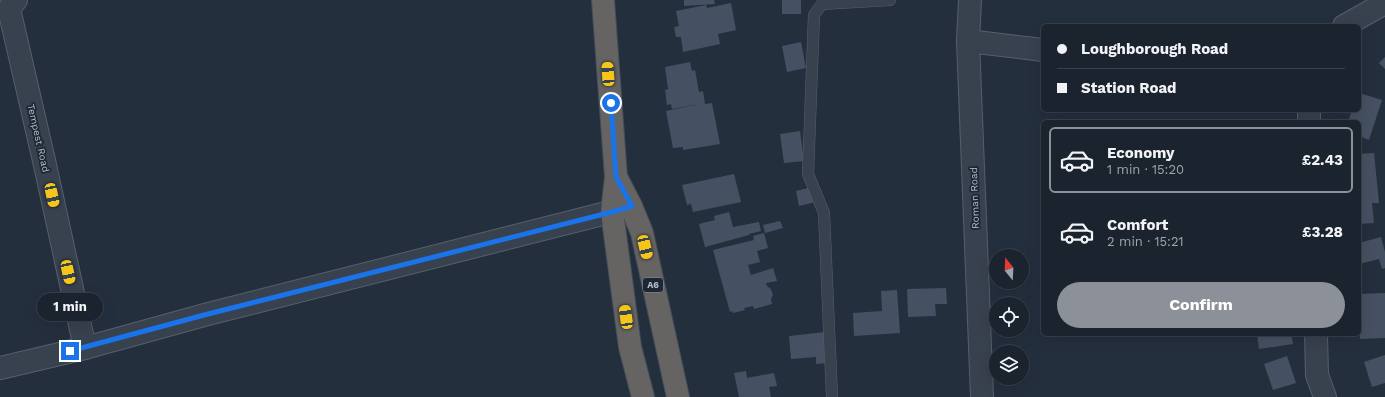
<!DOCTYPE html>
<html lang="en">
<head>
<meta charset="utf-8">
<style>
	:root { --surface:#1b232e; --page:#242b36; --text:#f1f3f6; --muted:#a0a4aa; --line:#39404a; --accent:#8c9099 }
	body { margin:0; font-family:"Work Sans",sans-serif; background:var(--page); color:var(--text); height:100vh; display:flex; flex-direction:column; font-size:15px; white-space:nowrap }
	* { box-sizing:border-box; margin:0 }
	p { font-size:13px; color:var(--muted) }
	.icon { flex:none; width:22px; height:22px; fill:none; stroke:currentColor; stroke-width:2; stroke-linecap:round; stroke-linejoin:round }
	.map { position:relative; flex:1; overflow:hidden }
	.side { position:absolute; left:1041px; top:120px; width:320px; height:216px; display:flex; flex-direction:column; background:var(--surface); border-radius:6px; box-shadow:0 4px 16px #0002,0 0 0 1px var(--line) }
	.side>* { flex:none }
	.hud { position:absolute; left:1041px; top:24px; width:320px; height:88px; border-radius:6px; box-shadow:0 4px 16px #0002,0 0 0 1px var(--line); display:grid; align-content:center; height:88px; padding:0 16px; background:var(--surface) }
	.needle { width:26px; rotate:342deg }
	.tools { position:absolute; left:989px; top:249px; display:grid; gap:8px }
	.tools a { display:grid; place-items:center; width:40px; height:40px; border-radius:50%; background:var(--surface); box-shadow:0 4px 16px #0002,0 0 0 1px var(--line); font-size:20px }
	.end { position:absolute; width:18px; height:18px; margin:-9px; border:5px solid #1a73e8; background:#fff; box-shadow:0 0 0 2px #fff }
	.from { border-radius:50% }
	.bubble { position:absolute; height:28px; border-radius:14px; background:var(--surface); box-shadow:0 4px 16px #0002,0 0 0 1px var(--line); font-size:13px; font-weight:700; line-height:28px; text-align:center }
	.car { position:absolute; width:12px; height:24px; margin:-12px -6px; border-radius:5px; box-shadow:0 0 3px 1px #0007; background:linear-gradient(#f5c518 24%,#345 0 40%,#f5c518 0 76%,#345 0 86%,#f5c518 0) }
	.hud b { display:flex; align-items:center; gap:14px; height:38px; font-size:15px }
	.hud b+b { border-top:1px solid var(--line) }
	.hud i { width:10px; height:10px; background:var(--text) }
	ul { padding:7px 0 0; list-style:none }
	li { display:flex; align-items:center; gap:12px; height:66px; margin:0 8px 6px; padding:0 8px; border:2px solid transparent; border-radius:6px }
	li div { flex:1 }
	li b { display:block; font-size:15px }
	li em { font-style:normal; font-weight:700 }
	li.on { border-color:var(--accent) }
	li>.icon { width:36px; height:36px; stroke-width:1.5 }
	.cta { display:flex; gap:8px; margin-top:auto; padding:8px 16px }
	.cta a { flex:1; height:46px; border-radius:24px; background:var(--accent); color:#fff; font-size:16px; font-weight:700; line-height:46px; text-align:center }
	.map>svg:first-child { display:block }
	.building { fill:#455162 }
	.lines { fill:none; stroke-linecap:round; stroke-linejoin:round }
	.service-casing { stroke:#565f6c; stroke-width:12 }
	.minor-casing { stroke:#565f6c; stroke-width:24 }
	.trunk-casing { stroke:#434c59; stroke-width:24 }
	.service { stroke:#38414e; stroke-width:11 }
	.minor { stroke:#38414e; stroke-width:22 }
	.trunk { stroke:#656462; stroke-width:22 }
	.route { stroke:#1a73e8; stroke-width:5 }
	.labels { text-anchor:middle; stroke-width:3.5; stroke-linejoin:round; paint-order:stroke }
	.shield { fill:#1d2633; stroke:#878f9c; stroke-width:1 }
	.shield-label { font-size:9px; font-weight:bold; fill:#b4bcc9 }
	.street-label { font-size:10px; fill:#b4bcc9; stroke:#1d2633 }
</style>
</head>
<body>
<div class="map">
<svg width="1385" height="397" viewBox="0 0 1385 397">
	<rect width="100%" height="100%" fill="#242f3e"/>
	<g class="building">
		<path d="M 684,0 L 714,0 L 715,4 L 684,6 Z"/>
		<rect x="782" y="0" width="19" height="14"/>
		<path d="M 731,3 L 736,30 L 718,34 L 720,44 L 683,52 L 681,37 L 676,37 L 674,27 L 679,26 L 676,11 L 706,5 L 707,8 Z"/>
		<path d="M 801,42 L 806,68 L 787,72 L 782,46 Z"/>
		<path d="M 1385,57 L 1385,69 L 1379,63 Z"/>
		<path d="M 690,62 L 692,71 L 695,70 L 699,92 L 703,91 L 705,104 L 712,103 L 720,144 L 683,150 L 683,147 L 673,148 L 666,111 L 699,104 L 672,109 L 671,104 L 667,105 L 665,90 L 668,89 L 665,67 Z"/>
		<path d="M 1359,93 L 1382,100 L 1369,140 L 1359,136 L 1359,122 L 1348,122 L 1352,110 L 1359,110 Z"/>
		<path d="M 800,131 L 804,161 L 784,163 L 780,134 Z"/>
		<path d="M 1374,153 L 1379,203 L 1372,203 L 1374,223 L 1359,224 L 1359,154 Z"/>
		<path d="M 734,174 L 741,202 L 693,212 L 691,204 L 687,205 L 682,185 Z"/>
		<path d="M 812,187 L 815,202 L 799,206 L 796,191 Z"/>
		<path d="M 729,212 L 733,227 L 759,222 L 761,231 L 749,234 L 749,235 L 705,247 L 699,224 L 715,220 L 714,216 Z"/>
		<path d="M 780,221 L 783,228 L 765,233 L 763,225 Z"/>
		<path d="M 764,233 L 768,248 L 757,251 L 760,262 L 748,265 L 751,275 L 773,268 L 777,281 L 766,283 L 767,286 L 771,289 L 773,295 L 771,299 L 772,304 L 754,309 L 753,306 L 744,308 L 745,310 L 733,313 L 732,311 L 730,312 L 713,250 L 754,240 L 753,236 Z"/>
		<path d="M 1381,237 L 1385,252 L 1385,268 L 1382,269 L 1379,259 L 1359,264 L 1359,243 Z"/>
		<path d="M 946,288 L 947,304 L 935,304 L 936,316 L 908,317 L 907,289 Z"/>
		<path d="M 897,290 L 900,333 L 854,336 L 853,313 L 882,311 L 881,291 Z"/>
		<path d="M 1385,293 L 1385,338 L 1360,339 L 1359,294 Z"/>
		<path d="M 825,332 L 827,363 L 816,364 L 816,357 L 791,359 L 789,336 Z"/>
		<path d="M 1257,334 L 1291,334 L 1293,344 L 1259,349 Z"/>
		<path d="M 1385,355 L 1385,383 L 1372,387 L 1364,362 Z"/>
		<path d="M 1287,356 L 1296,383 L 1273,390 L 1264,364 Z"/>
		<path d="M 746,371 L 747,378 L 774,373 L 777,386 L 769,387 L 771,397 L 739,397 L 734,373 Z"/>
	</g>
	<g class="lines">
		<g class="service-casing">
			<path id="service" d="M 832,397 L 824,213 L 808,174 L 814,15 L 822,4 L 890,0"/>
		</g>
		<g class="minor-casing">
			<g id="minor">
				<path d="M 16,0 L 9,9 L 45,165 L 85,348"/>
				<path d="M 970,0 L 968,41 L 982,397"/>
				<path d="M 1344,26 L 1385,3"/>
				<path d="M 968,41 L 1043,50"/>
				<path d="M 1309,110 L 1309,122"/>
				<path d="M 1316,334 L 1317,375 L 1325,397"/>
				<path d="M 0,368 L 85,348 L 208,314 L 630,207"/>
			</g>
		</g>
		<g class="trunk-casing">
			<g id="trunk">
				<path d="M 603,0 L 616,177 L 612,212 L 630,347 L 643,397"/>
				<path d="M 616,177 L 631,206 L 642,233 L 678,397"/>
			</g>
		</g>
		<use href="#service" class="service"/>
		<use href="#minor" class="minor"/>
		<use href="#trunk" class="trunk"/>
	</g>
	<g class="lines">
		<path class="route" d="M 70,351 L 208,314 L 612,212 L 632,206 L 616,177 L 611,103"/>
	</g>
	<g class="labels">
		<rect class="shield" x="643" y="278" width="20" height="14" rx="3"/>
		<g class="shield-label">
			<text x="653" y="288">A6</text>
		</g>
		<g class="street-label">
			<text transform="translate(39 138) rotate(77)" y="4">Tempest Road</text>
			<text transform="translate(974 198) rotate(-92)" y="4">Roman Road</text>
		</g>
	</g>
</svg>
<div class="tools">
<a><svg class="needle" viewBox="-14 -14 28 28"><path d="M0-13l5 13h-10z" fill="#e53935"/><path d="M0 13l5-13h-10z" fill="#a0a4aa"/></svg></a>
<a><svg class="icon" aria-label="locate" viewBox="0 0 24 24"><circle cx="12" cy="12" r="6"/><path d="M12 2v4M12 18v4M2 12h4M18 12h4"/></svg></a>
<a><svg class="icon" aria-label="layers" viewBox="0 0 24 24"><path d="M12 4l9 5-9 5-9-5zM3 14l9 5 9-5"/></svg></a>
</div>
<i class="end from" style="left:611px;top:103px"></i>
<i class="end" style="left:70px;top:351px"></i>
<div class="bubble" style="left:37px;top:293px;width:66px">1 min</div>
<i class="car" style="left:608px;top:74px;rotate:356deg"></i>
<i class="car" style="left:52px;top:195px;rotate:168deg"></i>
<i class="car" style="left:645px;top:247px;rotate:167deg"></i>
<i class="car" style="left:68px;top:272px;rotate:168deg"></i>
<i class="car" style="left:626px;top:317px;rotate:352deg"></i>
<div class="hud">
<b><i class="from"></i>Loughborough Road</b>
<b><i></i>Station Road</b>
</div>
<section class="side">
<ul>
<li class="on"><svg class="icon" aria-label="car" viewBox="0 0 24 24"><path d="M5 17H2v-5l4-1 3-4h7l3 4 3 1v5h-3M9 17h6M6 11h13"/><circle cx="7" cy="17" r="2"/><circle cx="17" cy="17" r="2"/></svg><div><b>Economy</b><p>1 min · 15:20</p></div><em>£2.43</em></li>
<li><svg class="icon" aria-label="car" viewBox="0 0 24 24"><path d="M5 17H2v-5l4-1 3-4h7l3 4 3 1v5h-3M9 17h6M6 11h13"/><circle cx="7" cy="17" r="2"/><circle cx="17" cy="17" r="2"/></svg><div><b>Comfort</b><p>2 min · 15:21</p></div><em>£3.28</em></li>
</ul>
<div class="cta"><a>Confirm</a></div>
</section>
</div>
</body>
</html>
